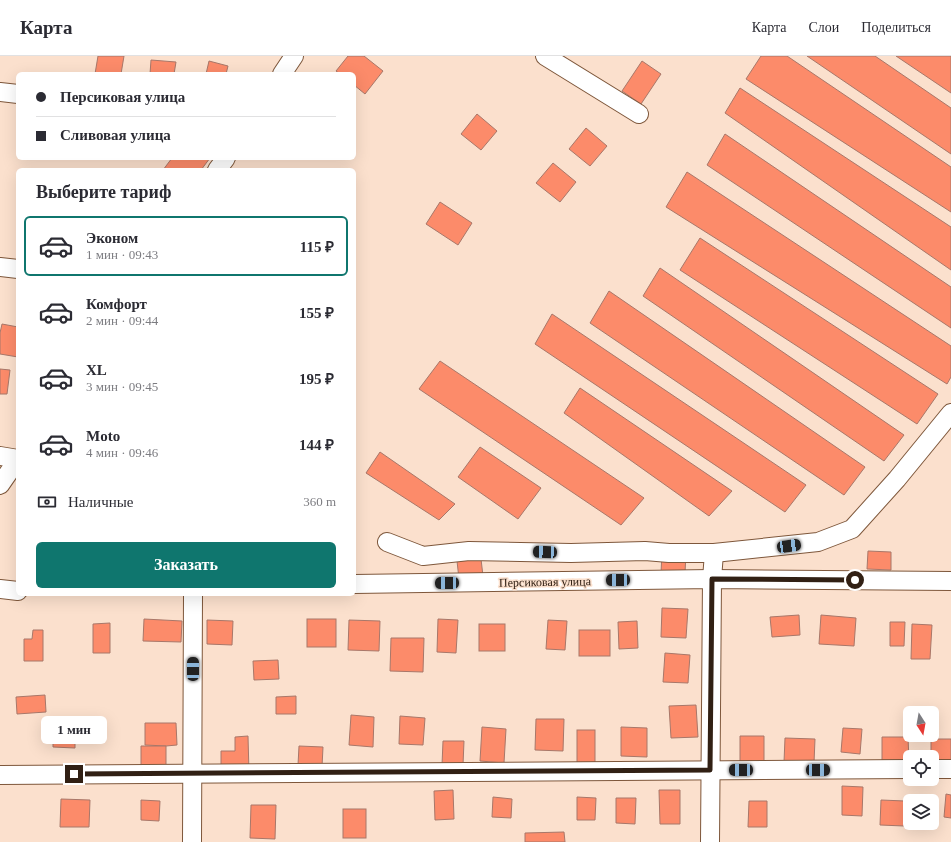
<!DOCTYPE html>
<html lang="ru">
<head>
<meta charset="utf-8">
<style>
	:root { --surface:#fff; --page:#f7f7f7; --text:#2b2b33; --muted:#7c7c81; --line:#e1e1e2; --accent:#0f766e }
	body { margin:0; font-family:Georgia,serif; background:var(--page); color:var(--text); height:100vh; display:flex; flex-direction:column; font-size:15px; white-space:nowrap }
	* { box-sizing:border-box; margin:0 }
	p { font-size:13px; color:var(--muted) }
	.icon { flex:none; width:22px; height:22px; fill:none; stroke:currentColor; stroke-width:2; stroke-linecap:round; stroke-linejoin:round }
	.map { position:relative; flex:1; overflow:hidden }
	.panel { position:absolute; left:16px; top:112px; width:340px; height:428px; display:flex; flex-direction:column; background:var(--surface); border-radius:6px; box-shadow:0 4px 16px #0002 }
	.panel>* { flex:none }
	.top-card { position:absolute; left:16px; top:16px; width:340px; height:88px; border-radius:6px; box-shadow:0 4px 16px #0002; display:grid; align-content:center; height:88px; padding:0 20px; background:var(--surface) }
	.needle { width:26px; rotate:169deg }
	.tools { position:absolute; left:903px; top:650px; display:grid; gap:8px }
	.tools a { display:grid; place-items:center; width:36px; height:36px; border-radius:6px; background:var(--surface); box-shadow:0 4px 16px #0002; font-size:20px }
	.end { position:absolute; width:18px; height:18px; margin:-9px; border:5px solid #312014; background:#fff; box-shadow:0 0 0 2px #fff }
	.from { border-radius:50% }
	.bubble { position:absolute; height:28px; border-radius:6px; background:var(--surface); box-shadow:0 4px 16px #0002; font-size:13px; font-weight:600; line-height:28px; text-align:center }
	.car { position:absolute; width:12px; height:24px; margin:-12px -6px; border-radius:5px; box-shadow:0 0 3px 1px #0007; background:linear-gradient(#222 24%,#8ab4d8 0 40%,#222 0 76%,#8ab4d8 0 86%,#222 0) }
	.top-card b { display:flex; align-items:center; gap:14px; height:38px; font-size:15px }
	.top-card b+b { border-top:1px solid var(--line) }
	.top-card i { width:10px; height:10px; background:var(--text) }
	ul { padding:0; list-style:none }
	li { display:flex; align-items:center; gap:12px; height:60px; margin:0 8px 6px; padding:0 12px; border:2px solid transparent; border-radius:6px }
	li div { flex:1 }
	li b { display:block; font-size:15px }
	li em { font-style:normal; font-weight:600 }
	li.current { border-color:var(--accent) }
	li>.icon { width:36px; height:36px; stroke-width:1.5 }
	h2 { padding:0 20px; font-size:18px; line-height:48px }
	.pay { display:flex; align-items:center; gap:10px; height:44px; padding:0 20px; font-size:15px }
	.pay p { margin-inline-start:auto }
	.button { display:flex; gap:8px; margin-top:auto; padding:8px 20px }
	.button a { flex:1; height:46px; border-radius:6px; background:var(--accent); color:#fff; font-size:16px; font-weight:600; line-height:46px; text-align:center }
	header { display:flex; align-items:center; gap:24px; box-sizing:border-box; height:56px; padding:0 20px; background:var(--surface); border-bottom:1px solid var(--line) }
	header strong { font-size:19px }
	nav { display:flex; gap:22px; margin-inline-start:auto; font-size:14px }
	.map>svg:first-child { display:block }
	.building { fill:#fc8b6a; stroke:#a87769 }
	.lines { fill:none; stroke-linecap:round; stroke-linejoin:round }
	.minor-casing { stroke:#7e573b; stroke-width:20 }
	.minor { stroke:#fff; stroke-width:18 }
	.route { stroke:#312014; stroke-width:5 }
	.labels { text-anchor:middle; stroke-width:3; stroke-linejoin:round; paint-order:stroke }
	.street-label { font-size:12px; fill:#312014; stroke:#fbe0cd }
</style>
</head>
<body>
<header>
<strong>Карта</strong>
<nav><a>Карта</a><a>Слои</a><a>Поделиться</a></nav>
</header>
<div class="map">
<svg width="951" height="786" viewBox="0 0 951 786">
	<rect width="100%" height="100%" fill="#fbe0cd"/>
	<g class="building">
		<path d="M 98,0 L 124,0 L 121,18 L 95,18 Z"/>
		<path d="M 348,0 L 364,0 L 383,15 L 365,38 L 354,29 L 354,18 L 340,18 L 336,15 Z"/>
		<path d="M 761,0 L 787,0 L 951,111 L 951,156 L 746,23 Z"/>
		<path d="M 807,0 L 875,0 L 951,52 L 951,98 Z"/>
		<path d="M 896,0 L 951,0 L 951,37 Z"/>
		<path d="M 151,4 L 176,6 L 174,18 L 150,18 Z"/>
		<path d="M 209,5 L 228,10 L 226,18 L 206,18 Z"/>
		<path d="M 642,5 L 661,18 L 641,48 L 622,35 Z"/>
		<path d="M 740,32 L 951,171 L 951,214 L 725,57 Z"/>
		<path d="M 477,58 L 497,75 L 481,94 L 461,78 Z"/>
		<path d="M 586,72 L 607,90 L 590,110 L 569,93 Z"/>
		<path d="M 725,78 L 951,231 L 951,272 L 707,109 Z"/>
		<path d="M 172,102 L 210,102 L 201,114 L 163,114 Z"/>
		<path d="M 553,107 L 576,126 L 560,146 L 536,127 Z"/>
		<path d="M 687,116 L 951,290 L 951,321 L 947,328 L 666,151 Z"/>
		<path d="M 440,146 L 472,167 L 458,189 L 426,168 Z"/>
		<path d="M 700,182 L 938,338 L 917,368 L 680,214 Z"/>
		<path d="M 660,212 L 904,379 L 884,405 L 643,240 Z"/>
		<path d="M 609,235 L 865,411 L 844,439 L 590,267 Z"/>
		<path d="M 552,258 L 806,429 L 785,456 L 535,288 Z"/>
		<path d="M 2,268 L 18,271 L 18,301 L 0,298 L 0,277 Z"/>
		<path d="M 440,305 L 644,442 L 621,469 L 419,333 Z"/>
		<path d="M 0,313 L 10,314 L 7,338 L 0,338 Z"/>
		<path d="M 580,332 L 732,435 L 709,460 L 564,357 Z"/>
		<path d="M 480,391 L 541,432 L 518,463 L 458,421 Z"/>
		<path d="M 380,396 L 455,448 L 439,464 L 366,417 Z"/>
		<path d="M 868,495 L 891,496 L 891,514 L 867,513 Z"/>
		<path d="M 662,496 L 686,497 L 685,517 L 661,517 Z"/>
		<path d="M 481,503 L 483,520 L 459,523 L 457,505 Z"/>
		<path d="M 662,552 L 688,553 L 686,582 L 661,581 Z"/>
		<path d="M 799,559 L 800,579 L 772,581 L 770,561 Z"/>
		<path d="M 821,559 L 856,562 L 854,590 L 819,588 Z"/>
		<path d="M 144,563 L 182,565 L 181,586 L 143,585 Z"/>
		<rect x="307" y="563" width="29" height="28"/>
		<path d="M 438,563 L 458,564 L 456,597 L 437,596 Z"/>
		<path d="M 207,564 L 233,565 L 232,589 L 207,588 Z"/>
		<path d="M 349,564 L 380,565 L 379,595 L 348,594 Z"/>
		<path d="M 548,564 L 567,565 L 565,594 L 546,593 Z"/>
		<path d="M 637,565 L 638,592 L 619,593 L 618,566 Z"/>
		<path d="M 890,566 L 905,566 L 904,590 L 890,590 Z"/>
		<path d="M 110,567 L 110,597 L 93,597 L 93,568 Z"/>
		<rect x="479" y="568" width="26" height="27"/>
		<path d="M 912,568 L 932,569 L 930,603 L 911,603 Z"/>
		<path d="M 33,574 L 43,574 L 43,605 L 24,605 L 24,583 L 32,583 Z"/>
		<rect x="579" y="574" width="31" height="26"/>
		<path d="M 391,582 L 424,582 L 423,616 L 390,615 Z"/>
		<path d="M 665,597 L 690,599 L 688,627 L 663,626 Z"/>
		<path d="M 278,604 L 279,623 L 254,624 L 253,605 Z"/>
		<path d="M 45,639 L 46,656 L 17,658 L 16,641 Z"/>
		<path d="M 296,640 L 296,658 L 276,658 L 276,641 Z"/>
		<path d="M 696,649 L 698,681 L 671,682 L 669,650 Z"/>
		<path d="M 351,659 L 374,661 L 373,691 L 349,689 Z"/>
		<path d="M 400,660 L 425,662 L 423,689 L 399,688 Z"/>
		<path d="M 536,663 L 564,663 L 563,695 L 535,694 Z"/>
		<path d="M 53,667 L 75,667 L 75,692 L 53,691 Z"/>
		<path d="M 145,667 L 176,667 L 177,689 L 166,690 L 145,689 Z"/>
		<path d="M 482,671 L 506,673 L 504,707 L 480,705 Z"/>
		<path d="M 621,671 L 647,672 L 647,701 L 621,700 Z"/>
		<path d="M 843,672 L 862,673 L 860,698 L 841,696 Z"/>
		<rect x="577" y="674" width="18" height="33"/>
		<path d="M 248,680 L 249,717 L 221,717 L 221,695 L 235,695 L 235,681 Z"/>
		<path d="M 740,680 L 764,680 L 764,706 L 740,707 Z"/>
		<path d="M 882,681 L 908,681 L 909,704 L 882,704 Z"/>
		<path d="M 785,682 L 815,683 L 814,707 L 784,706 Z"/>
		<path d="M 931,683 L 951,683 L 951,705 L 932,705 L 932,701 L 931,701 Z"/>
		<path d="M 443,685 L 464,685 L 463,709 L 442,709 Z"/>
		<path d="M 141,690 L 166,690 L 166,710 L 141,711 Z"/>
		<path d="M 299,690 L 323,691 L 322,711 L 298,709 Z"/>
		<path d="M 842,730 L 863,731 L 862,760 L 842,759 Z"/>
		<path d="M 453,734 L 454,763 L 435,764 L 434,735 Z"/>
		<path d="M 659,734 L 680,734 L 680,768 L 660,768 Z"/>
		<path d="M 946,738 L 951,739 L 951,762 L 944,761 Z"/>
		<path d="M 493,741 L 512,743 L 511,762 L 492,761 Z"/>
		<path d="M 577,741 L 596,742 L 595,764 L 577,764 Z"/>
		<path d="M 616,742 L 636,742 L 635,768 L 616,767 Z"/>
		<path d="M 61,743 L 90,744 L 89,771 L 60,771 Z"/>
		<path d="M 141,744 L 160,745 L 159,765 L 141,764 Z"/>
		<path d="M 881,744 L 905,745 L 904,770 L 880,769 Z"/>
		<path d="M 749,745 L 767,745 L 767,771 L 748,771 Z"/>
		<path d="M 251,749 L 276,749 L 275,783 L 250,782 Z"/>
		<rect x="343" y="753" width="23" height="29"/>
		<path d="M 564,776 L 565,786 L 525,786 L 525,777 Z"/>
	</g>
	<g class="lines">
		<g class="minor-casing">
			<g id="minor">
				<path d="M 545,0 L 639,58"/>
				<path d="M 282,18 L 294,0"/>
				<path d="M 0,36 L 18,38"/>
				<path d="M 217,114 L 226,102"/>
				<path d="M 0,211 L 18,213"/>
				<path d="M 0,400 L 18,403"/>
				<path d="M 0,429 L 18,403"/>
				<path d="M 387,486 L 423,500 L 469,495 L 571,497 L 645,495 L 669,497 L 714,497 L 818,486 L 852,473 L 897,423 L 951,357"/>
				<path d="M 354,528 L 712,523 L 951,525"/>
				<path d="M 0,533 L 18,535"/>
				<path d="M 932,713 L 951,713"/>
				<path d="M 0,719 L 910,713"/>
				<path d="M 192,786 L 193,538"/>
				<path d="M 710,786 L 712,523 L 714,497"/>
			</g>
		</g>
		<use href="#minor" class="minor"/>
	</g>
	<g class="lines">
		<path class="route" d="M 74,718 L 710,714 L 712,523 L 855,524"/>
	</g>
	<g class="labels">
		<g class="street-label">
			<text transform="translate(545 526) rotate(-1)" y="4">Персиковая улица</text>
		</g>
	</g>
</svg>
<div class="tools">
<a><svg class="needle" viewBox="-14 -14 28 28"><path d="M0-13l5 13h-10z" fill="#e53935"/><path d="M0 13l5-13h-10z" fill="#7c7c81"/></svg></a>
<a><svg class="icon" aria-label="locate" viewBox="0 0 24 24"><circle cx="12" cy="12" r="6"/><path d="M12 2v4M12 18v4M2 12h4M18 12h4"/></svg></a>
<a><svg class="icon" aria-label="layers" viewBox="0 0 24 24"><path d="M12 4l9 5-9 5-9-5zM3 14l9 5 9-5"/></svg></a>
</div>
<i class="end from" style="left:855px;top:524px"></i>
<i class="end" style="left:74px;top:718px"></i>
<div class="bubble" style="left:41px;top:660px;width:66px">1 мин</div>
<i class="car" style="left:789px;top:490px;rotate:82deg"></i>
<i class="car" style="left:545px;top:496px;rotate:272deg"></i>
<i class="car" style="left:618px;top:524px;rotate:269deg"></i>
<i class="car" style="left:447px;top:527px;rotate:269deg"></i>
<i class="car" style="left:193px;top:613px;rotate:0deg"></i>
<i class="car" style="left:741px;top:714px;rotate:270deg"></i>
<i class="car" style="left:818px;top:714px;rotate:90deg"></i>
<div class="top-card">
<b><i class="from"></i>Персиковая улица</b>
<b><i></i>Сливовая улица</b>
</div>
<section class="panel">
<h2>Выберите тариф</h2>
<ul>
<li class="current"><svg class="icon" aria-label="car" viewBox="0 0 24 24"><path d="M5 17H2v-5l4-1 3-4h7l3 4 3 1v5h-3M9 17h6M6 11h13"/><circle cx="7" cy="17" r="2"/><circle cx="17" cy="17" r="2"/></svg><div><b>Эконом</b><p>1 мин · 09:43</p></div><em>115 ₽</em></li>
<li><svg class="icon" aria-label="car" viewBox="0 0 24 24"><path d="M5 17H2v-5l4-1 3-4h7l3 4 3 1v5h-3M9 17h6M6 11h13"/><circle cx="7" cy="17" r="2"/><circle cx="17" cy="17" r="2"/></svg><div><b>Комфорт</b><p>2 мин · 09:44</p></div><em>155 ₽</em></li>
<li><svg class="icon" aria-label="car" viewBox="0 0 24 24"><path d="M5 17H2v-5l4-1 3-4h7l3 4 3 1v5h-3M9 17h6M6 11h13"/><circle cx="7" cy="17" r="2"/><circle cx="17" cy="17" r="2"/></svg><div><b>XL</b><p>3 мин · 09:45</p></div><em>195 ₽</em></li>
<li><svg class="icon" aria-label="car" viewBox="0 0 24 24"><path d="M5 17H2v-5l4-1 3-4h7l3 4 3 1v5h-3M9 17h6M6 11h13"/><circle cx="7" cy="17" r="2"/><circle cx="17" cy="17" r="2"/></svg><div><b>Moto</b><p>4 мин · 09:46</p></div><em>144 ₽</em></li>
</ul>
<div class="pay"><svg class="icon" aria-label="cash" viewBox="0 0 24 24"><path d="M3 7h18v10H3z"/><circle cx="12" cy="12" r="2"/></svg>Наличные<p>360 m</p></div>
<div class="button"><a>Заказать</a></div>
</section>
</div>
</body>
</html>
